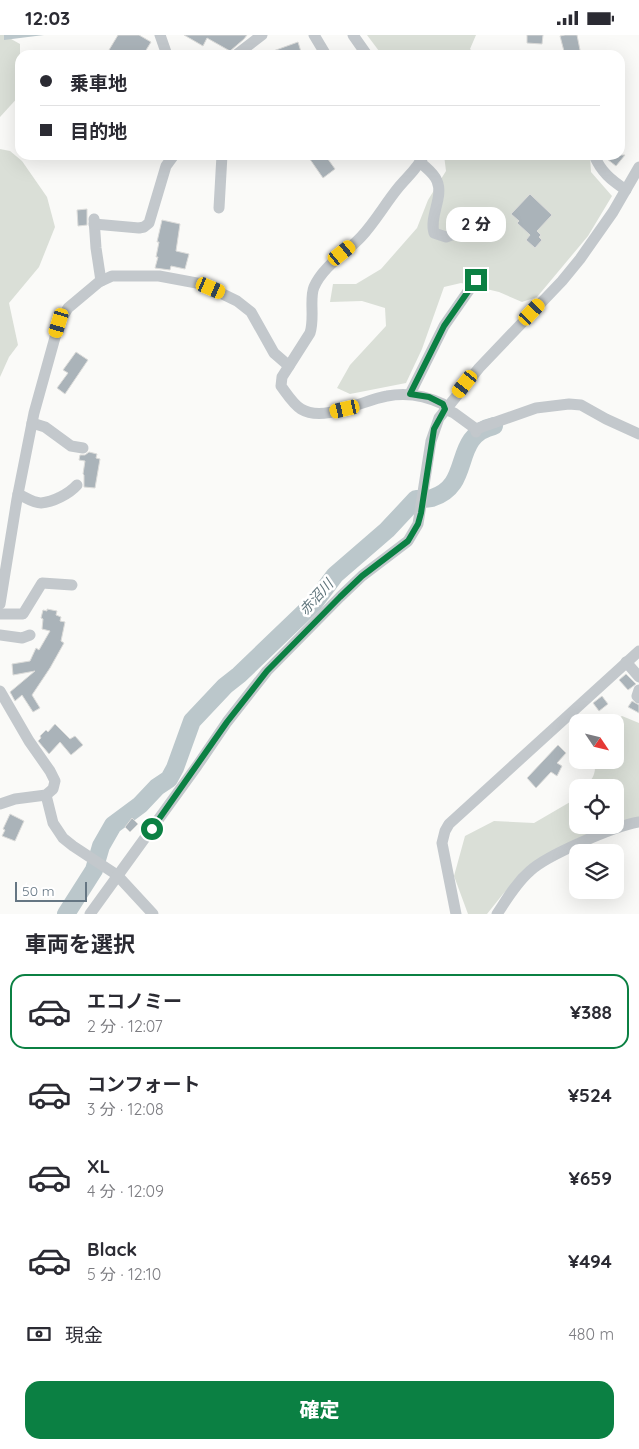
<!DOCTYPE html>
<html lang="ja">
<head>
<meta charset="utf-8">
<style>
	:root { --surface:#fff; --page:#f2f2f3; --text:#2b2b33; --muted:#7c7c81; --line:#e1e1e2; --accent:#0b8043 }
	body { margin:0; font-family:Quicksand,"Noto Sans JP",sans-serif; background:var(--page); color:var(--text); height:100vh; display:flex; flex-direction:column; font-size:19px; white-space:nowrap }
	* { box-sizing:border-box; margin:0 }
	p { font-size:16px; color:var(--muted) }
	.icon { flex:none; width:28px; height:28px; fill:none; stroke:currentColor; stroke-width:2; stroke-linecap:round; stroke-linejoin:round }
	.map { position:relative; height:879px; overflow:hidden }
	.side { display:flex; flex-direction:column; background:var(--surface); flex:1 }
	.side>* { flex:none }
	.banner { position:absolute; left:15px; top:15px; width:610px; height:110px; border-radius:15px; box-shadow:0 5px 20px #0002; display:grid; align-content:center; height:110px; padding:0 25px; background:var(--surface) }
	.needle { width:32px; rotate:125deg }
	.controls { position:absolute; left:569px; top:679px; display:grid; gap:10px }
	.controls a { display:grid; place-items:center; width:55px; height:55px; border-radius:10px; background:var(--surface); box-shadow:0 5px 20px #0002; font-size:25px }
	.scale { position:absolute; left:15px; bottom:12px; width:72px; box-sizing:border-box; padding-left:5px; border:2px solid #657683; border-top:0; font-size:14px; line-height:18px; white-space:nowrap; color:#657683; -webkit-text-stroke:4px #fff; paint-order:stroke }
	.end { position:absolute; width:22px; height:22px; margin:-11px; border:6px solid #0b8043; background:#fff; box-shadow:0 0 0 2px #fff }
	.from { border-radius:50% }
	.bubble { position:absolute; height:35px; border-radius:15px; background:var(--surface); box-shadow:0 5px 20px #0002; font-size:16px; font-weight:800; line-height:35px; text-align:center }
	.car { position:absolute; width:15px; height:30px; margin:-15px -8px; border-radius:6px; box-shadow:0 0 4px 1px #0007; background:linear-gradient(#f5c518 24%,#345 0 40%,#f5c518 0 76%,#345 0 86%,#f5c518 0) }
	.banner b { display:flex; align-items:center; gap:18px; height:48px; font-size:19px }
	.banner b+b { border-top:1px solid var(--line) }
	.banner i { width:12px; height:12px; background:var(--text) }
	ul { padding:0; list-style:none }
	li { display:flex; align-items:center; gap:15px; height:75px; margin:0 10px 8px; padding:0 15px; border:2px solid transparent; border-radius:15px }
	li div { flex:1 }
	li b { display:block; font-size:19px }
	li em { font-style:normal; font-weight:800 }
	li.current { border-color:var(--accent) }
	li>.icon { width:45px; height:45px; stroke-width:1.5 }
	h2 { padding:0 25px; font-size:22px; line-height:60px }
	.pay { display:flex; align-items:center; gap:12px; height:55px; padding:0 25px; font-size:19px }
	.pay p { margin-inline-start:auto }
	.action { display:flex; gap:10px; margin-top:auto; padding:10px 25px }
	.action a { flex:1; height:58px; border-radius:15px; background:var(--accent); color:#fff; font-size:20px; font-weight:800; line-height:58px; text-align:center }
	.status { display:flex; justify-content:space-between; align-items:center; height:35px; padding:0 25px; background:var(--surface); direction:ltr }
	.status svg { height:14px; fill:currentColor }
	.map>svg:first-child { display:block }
	.green { fill:#dadfd7 }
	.water { fill:#bbc7cb }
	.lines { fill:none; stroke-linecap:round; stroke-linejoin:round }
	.river { stroke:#bbc7cb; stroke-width:18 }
	.building { fill:#aab3b9; stroke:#dcdcda }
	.minor { stroke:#c3c8cc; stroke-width:11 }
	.route { stroke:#0b8043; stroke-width:6 }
	.labels { text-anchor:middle; stroke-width:5; stroke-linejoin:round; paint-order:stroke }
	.water-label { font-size:14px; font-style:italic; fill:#60757c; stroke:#fff }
</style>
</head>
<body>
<div class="status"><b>12:03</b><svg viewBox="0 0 49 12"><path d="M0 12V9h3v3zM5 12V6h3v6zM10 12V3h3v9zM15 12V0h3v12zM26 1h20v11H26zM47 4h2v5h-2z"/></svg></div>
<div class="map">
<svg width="639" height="879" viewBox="0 0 639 879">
	<rect width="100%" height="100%" fill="#fafaf8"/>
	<g class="green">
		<path d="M 0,0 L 4,0 L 20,9 L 20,60 L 0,82 Z"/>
		<path d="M 367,0 L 476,0 L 470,14 L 476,20 L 382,20 Z"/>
		<path d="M 0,114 L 10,116 L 22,126 L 47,162 L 55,192 L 39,232 L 9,268 L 18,310 L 9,322 L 0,342 Z"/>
		<path d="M 444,120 L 590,120 L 591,137 L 612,161 L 588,201 L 537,262 L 522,267 L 499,257 L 461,248 L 444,252 L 422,314 L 406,348 L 350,359 L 337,353 L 350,330 L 386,291 L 385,273 L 362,266 L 330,267 L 333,249 L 356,249 L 381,234 L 417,193 L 428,165 L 446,136 Z"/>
		<path d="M 622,681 L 639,688 L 639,784 L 541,823 L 503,859 L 487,879 L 468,879 L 454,841 L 465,801 L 494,786 L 534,788 L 577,763 L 578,790 L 615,790 L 615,752 L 586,752 C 593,743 597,737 594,725 L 615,725 L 615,688 L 611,687 Z"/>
	</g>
	<path class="water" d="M 4,0 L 44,0 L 4,5 Z"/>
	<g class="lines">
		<path class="river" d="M 66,879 L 94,835 L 101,811 L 113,790 L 140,770 L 157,752 L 169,744 L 175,733 L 192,686 L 225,651 L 239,640 L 314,568 L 335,540 L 387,495 L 416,464 C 421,464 427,464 432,463 C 474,450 450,401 494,391"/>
	</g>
	<g class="building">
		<path d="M 118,0 L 139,0 L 151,7 L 143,20 L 106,20 Z"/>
		<path d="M 184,0 L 247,0 L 244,4 L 230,16 L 207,3 L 203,11 Z"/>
		<path d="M 527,0 L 543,0 L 542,9 L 527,8 Z"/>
		<path d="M 565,0 L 577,0 L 581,20 L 565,20 L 560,1 Z"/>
		<path d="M 298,7 L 302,20 L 265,20 L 265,19 Z"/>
		<path d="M 307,120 L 325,120 L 335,134 L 323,143 Z"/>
		<path d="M 611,120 L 625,120 L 616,131 L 607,124 Z"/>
		<path d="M 530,159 L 552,180 L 537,196 L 541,200 L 539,202 L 542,205 L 535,213 L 526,205 L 530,200 L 517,188 L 519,186 L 511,179 Z"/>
		<path d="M 87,174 L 87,190 L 78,191 L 77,175 Z"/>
		<path d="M 162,185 L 180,189 L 176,216 L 189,219 L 185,234 L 171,231 L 170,235 L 155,233 L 158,222 L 156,222 L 159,207 L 157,207 Z"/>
		<path d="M 76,317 L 88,325 L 65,359 L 57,353 L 68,338 L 63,335 Z"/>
		<path d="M 89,417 L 97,419 L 96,423 L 100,424 L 95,453 L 84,452 L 84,440 L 83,439 L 85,426 L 79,425 L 80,420 L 85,420 Z"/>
		<path d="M 47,574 L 57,576 L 56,580 L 61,582 L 60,586 L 65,587 L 61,606 L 64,608 L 50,633 L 32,660 L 40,673 L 33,677 L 22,660 L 15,666 L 10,657 L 35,636 L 13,640 L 12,629 L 30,626 L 36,613 L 39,615 L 50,596 L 42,594 L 43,584 L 41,583 L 43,575 L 47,576 Z"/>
		<path d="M 626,639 L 636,649 L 628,655 L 619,645 Z"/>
		<path d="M 602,661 L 608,669 L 599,676 L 593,668 Z"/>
		<path d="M 632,666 L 639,670 L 639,678 L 628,672 Z"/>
		<path d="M 55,689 L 70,704 L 75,701 L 83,710 L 71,720 L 60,707 L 49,719 L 38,706 L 41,703 L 40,701 L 46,695 L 48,697 Z"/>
		<path d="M 558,710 L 566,718 L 557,728 L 562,731 L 557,741 L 551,737 L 536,753 L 527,743 Z"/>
		<path d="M 10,779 L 24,786 L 15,806 L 2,801 L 5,795 L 3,794 Z"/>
		<path d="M 132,783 L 138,789 L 130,797 L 125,792 Z"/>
	</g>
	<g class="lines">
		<g class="minor">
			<path d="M 160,0 L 167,20"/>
			<path d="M 314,0 L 326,20"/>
			<path d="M 353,0 L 367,20"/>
			<path d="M 236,20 L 262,0"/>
			<path d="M 424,120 C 418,133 407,142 398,153 C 385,169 375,187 361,202 C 346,218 323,231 314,252 C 309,264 315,283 310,298 L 282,342 L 281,351 C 287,359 293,369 301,374 C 324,388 363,365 387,361 C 407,357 424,360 443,369 L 445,374 L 454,378 L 476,394 L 476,397"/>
			<path d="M 594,120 C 601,137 611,145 626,155"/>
			<path d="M 420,127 C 426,133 434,138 437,146 C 444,162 429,181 434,198 L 446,202 L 471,193"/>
			<path d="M 219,173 L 222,120"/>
			<path d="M 94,184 L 96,213 L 101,246"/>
			<path d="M 94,189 L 139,193 L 144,192 L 149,188 L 166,131 L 174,120"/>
			<path d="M 410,359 L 444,291 L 476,245"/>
			<path d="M 32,388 L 45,392 L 71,411 L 83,413"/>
			<path d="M 476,394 L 536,373 L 569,369 L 581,370 L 606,384 L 639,399"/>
			<path d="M 18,459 C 25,462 33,468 41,468 C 53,467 69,459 77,450"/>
			<path d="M 0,569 L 17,464 L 34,378 L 59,288 L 68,273 L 99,247 L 112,241 L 159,241 L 202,249 L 237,266 L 251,277 L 274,318 L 289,331"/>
			<path d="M 0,579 L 23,579 L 42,548 L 72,550"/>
			<path d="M 0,600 L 22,603 L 30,600"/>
			<path d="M 626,627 L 639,642"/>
			<path d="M 639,655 L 637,661 L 639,663"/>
			<path d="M 0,656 L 29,706 L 50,736 L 55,746 L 53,754 L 46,760 L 15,764 L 0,769"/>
			<path d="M 46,760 L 53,788 L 63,803 L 73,811 L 117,840 L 153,879"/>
			<path d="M 90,879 L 197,731 L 227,687 L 267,636 L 340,562 L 362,541 L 408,506 L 418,489 L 431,406 L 439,383 L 479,333 L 562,246 L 580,224 L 613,177 L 639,132"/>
			<path d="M 456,879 L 442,808 L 445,796 L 449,789 L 639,616"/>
			<path d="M 497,879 C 507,864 516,848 530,836 C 547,820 615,791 639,787"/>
		</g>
	</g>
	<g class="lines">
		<path class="route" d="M 152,794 L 227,687 L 267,636 L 340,562 L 362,541 L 408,506 L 418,489 L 421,478 L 434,394 L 445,374 L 443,369 L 429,362 L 410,359 L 444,291 L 476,245"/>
	</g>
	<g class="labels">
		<g class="water-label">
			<text transform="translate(316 562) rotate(-48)" y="5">赤沼川</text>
		</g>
	</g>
</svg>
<div class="controls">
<a><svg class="needle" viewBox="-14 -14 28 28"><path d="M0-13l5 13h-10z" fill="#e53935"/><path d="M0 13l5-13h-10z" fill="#7c7c81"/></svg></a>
<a><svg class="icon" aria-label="locate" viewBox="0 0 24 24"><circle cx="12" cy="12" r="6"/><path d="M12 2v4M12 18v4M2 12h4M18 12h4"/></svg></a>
<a><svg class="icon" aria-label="layers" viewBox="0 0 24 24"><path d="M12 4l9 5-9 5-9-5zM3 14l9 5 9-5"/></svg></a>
</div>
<div class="scale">50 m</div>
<i class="end from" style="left:152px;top:794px"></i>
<i class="end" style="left:476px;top:245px"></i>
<div class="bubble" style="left:446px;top:172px;width:60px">2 分</div>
<i class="car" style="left:342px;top:218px;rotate:51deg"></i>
<i class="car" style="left:211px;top:253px;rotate:113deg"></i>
<i class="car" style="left:532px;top:277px;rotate:43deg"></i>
<i class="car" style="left:59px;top:288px;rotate:197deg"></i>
<i class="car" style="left:465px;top:349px;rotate:218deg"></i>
<i class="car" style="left:345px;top:374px;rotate:257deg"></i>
<div class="banner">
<b><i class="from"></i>乗車地</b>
<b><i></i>目的地</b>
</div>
</div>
<section class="side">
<h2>車両を選択</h2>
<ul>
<li class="current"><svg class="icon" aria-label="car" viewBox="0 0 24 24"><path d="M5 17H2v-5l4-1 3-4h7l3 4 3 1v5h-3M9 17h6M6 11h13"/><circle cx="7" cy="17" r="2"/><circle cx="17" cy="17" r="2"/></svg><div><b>エコノミー</b><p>2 分 · 12:07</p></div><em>¥388</em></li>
<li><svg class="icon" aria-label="car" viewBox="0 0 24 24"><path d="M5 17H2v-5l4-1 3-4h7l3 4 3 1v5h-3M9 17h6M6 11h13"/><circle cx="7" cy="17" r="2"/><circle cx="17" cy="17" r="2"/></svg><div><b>コンフォート</b><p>3 分 · 12:08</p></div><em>¥524</em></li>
<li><svg class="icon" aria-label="car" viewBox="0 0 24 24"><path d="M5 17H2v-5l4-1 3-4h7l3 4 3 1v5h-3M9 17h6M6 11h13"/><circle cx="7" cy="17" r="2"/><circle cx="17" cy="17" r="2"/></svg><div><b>XL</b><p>4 分 · 12:09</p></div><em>¥659</em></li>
<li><svg class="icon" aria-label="car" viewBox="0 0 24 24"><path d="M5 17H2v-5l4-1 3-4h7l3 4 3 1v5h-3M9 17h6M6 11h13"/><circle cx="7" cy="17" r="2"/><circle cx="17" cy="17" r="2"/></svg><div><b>Black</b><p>5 分 · 12:10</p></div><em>¥494</em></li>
</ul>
<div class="pay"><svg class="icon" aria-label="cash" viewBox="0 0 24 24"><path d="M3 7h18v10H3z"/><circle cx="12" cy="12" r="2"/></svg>現金<p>480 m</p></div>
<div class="action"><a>確定</a></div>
</section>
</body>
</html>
